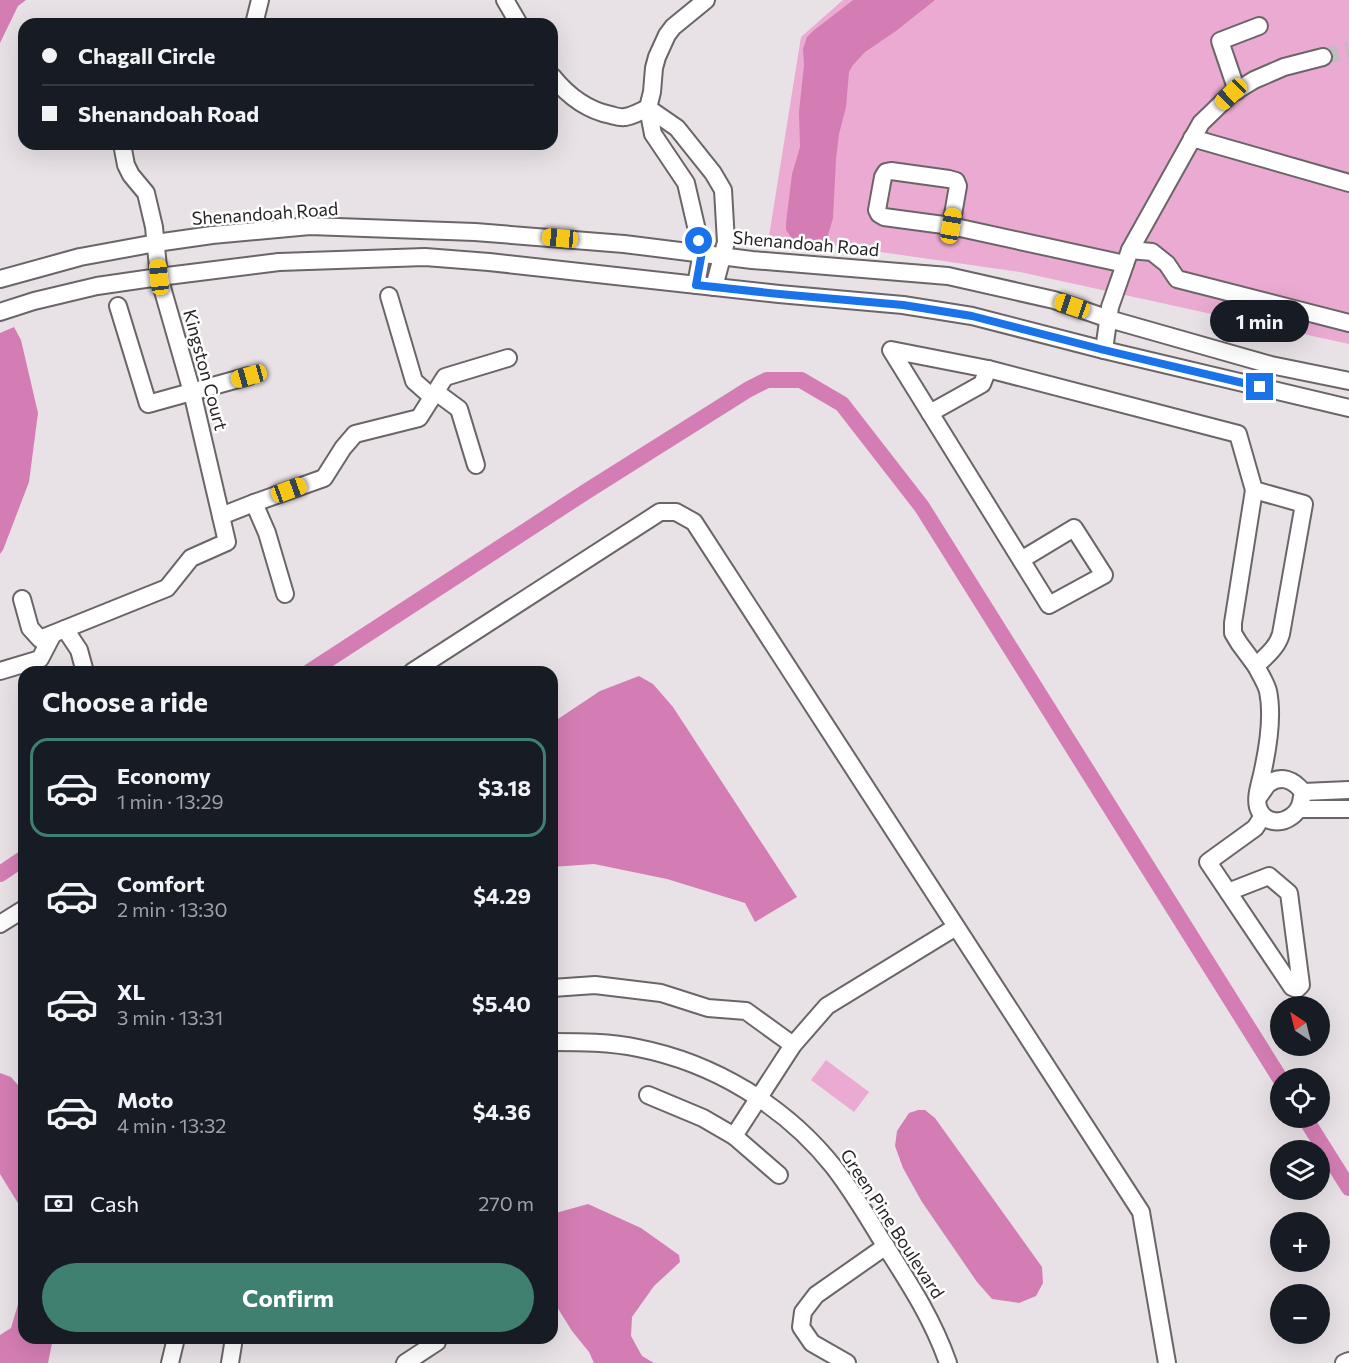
<!DOCTYPE html>
<html lang="en">
<head>
<meta charset="utf-8">
<style>
	:root { --surface:#171b24; --page:#242831; --text:#f1f3f6; --muted:#9ea1a6; --line:#363941; --accent:#3f8070 }
	body { margin:0; font-family:Commissioner,sans-serif; background:var(--page); color:var(--text); height:100vh; display:flex; flex-direction:column; font-size:22px; white-space:nowrap }
	* { box-sizing:border-box; margin:0 }
	p { font-size:20px; color:var(--muted) }
	.icon { flex:none; width:33px; height:33px; fill:none; stroke:currentColor; stroke-width:2; stroke-linecap:round; stroke-linejoin:round }
	.map { position:relative; flex:1; overflow:hidden }
	.drawer { position:absolute; left:18px; top:666px; width:540px; height:678px; display:flex; flex-direction:column; background:var(--surface); border-radius:18px; box-shadow:0 6px 24px #0002 }
	.drawer>* { flex:none }
	.top-card { position:absolute; left:18px; top:18px; width:540px; height:132px; border-radius:18px; box-shadow:0 6px 24px #0002; display:grid; align-content:center; height:132px; padding:0 24px; background:var(--surface) }
	.needle { width:39px; rotate:325deg }
	.tools { position:absolute; left:1270px; top:996px; display:grid; gap:12px }
	.tools a { display:grid; place-items:center; width:60px; height:60px; border-radius:50%; background:var(--surface); box-shadow:0 6px 24px #0002; font-size:30px }
	.end { position:absolute; width:27px; height:27px; margin:-14px; border:8px solid #1a73e8; background:#fff; box-shadow:0 0 0 3px #fff }
	.from { border-radius:50% }
	.bubble { position:absolute; height:42px; border-radius:21px; background:var(--surface); box-shadow:0 6px 24px #0002; font-size:20px; font-weight:700; line-height:42px; text-align:center }
	.car { position:absolute; width:18px; height:36px; margin:-18px -9px; border-radius:8px; box-shadow:0 0 4px 2px #0007; background:linear-gradient(#f5c518 24%,#345 0 40%,#f5c518 0 76%,#345 0 86%,#f5c518 0) }
	.top-card b { display:flex; align-items:center; gap:21px; height:57px; font-size:22px }
	.top-card b+b { border-top:2px solid var(--line) }
	.top-card i { width:15px; height:15px; background:var(--text) }
	ul { padding:0; list-style:none }
	li { display:flex; align-items:center; gap:18px; height:99px; margin:0 12px 9px; padding:0 12px; border:3px solid transparent; border-radius:18px }
	li div { flex:1 }
	li b { display:block; font-size:22px }
	li em { font-style:normal; font-weight:700 }
	li.selected { border-color:var(--accent) }
	li>.icon { width:54px; height:54px; stroke-width:1.5 }
	h2 { padding:0 24px; font-size:27px; line-height:72px }
	.pay { display:flex; align-items:center; gap:15px; height:66px; padding:0 24px; font-size:22px }
	.pay p { margin-inline-start:auto }
	.action { display:flex; gap:12px; margin-top:auto; padding:12px 24px }
	.action a { flex:1; height:69px; border-radius:36px; background:var(--accent); color:#fff; font-size:24px; font-weight:700; line-height:69px; text-align:center }
	.map>svg:first-child { display:block }
	.green { fill:#eaaad1 }
	.water { fill:#d47db4 }
	.lines { fill:none; stroke-linecap:round; stroke-linejoin:round }
	.canal { stroke:#d47db4; stroke-width:16 }
	.minor-tunnel { stroke:#c1bcc0; stroke-width:16; stroke-dasharray:16 8; stroke-linecap:butt }
	.minor-casing { stroke:#6b6568; stroke-width:20 }
	.minor { stroke:#fff; stroke-width:16 }
	.route { stroke:#1a73e8; stroke-width:8 }
	.labels { text-anchor:middle; stroke-width:5; stroke-linejoin:round; paint-order:stroke }
	.street-label { font-size:18px; fill:#272426; stroke:#fff }
</style>
</head>
<body>
<div class="map">
<svg width="1349" height="1363" viewBox="0 0 1349 1363">
	<rect width="100%" height="100%" fill="#e8e2e6"/>
	<g class="green">
		<path d="M 843,0 L 1349,0 L 1349,344 L 1020,272 L 769,236 L 801,37 Z"/>
		<path d="M 826,1060 L 869,1092 L 854,1112 L 811,1080 Z"/>
	</g>
	<g class="water">
		<path d="M 0,0 L 26,0 L 18,6 L 0,43 Z"/>
		<path d="M 853,0 L 935,0 L 896,31 L 865,52 L 853,65 L 849,72 L 846,107 L 839,134 L 836,159 L 833,218 L 824,249 L 789,245 L 791,237 L 786,230 L 786,223 L 792,174 L 800,147 L 799,112 L 804,65 L 803,49 L 807,37 L 813,31 Z"/>
		<path d="M 14,327 L 21,340 L 38,413 L 29,482 L 3,550 L 0,554 L 0,333 Z"/>
		<path d="M 639,676 L 653,684 L 673,707 L 797,897 L 755,922 L 745,903 L 667,879 L 594,864 L 552,867 L 552,723 L 600,691 Z"/>
		<path d="M 0,1073 L 11,1077 L 24,1092 L 24,1217 L 21,1208 L 0,1174 Z"/>
		<path d="M 918,1110 L 925,1110 L 935,1118 L 1042,1267 L 1043,1283 L 1036,1296 L 1019,1303 L 992,1299 L 977,1282 L 922,1202 L 903,1168 L 895,1146 L 897,1131 L 909,1113 Z"/>
		<path d="M 588,1204 L 641,1228 L 679,1255 L 680,1262 L 654,1286 L 632,1317 L 631,1336 L 642,1356 L 654,1363 L 594,1363 L 589,1352 L 572,1331 L 552,1299 L 552,1214 Z"/>
		<path d="M 24,1275 L 24,1338 L 53,1338 L 48,1363 L 0,1363 L 0,1335 L 11,1328 L 21,1294 Z"/>
	</g>
	<g class="lines">
		<g class="canal">
			<path d="M 309,672 L 587,491 L 749,389 L 767,380 L 801,380 L 842,404 L 922,507 L 1281,1080"/>
			<path d="M 0,874 L 24,858"/>
			<path d="M 1305,1118 L 1349,1188"/>
		</g>
		<path class="minor-tunnel" d="M 1323,57 L 1349,50"/>
		<g class="minor-casing">
			<g id="minor">
				<path d="M 505,0 L 519,24"/>
				<path d="M 254,24 L 260,0"/>
				<path d="M 552,76 C 568,96 586,110 611,115 C 615,116 621,118 625,117 C 633,116 641,111 648,108"/>
				<path d="M 1237,91 L 1220,41 L 1259,26"/>
				<path d="M 648,108 L 677,128 L 713,173 L 723,190 L 726,242 L 714,287"/>
				<path d="M 1192,138 L 1349,183"/>
				<path d="M 951,226 L 884,217 L 879,214 L 877,210 L 883,177 L 886,172 L 891,171 L 949,179 L 956,181 L 958,186 L 951,226 L 1125,264"/>
				<path d="M 1130,250 L 1152,252 L 1167,264 L 1177,279 L 1349,323"/>
				<path d="M 0,279 L 80,257 L 156,243 L 212,235 L 310,226 L 475,232 L 624,244 L 752,260 L 948,276 L 1054,300 L 1109,319 L 1271,365 L 1349,381"/>
				<path d="M 696,285 L 702,252 L 686,183 L 653,134 L 648,108 L 652,92 L 654,68 L 657,57 L 667,35 L 673,27 L 706,0"/>
				<path d="M 389,296 L 414,381 L 432,397"/>
				<path d="M 118,306 L 148,404 L 249,376"/>
				<path d="M 0,312 L 34,301 L 97,286 L 159,277 L 279,262 L 425,257 L 489,262 L 779,294 L 903,305 L 972,316 L 1104,350 L 1349,408"/>
				<path d="M 1104,350 L 1110,307 L 1130,250 L 1201,123 L 1231,94 L 1254,80 L 1284,67 L 1323,57"/>
				<path d="M 436,392 L 459,409 L 476,465"/>
				<path d="M 930,413 L 982,384 L 988,369"/>
				<path d="M 1254,490 L 1233,623 L 1233,633 L 1239,643 L 1256,666"/>
				<path d="M 254,503 L 324,478 L 343,448 L 355,434 L 419,418 L 445,377 L 508,358"/>
				<path d="M 221,516 L 254,503 L 267,533 L 285,594"/>
				<path d="M 1021,560 L 1074,528 L 1104,575 L 1049,605 L 891,350 L 988,369 L 1238,434 L 1254,490 L 1304,504 L 1281,634 C 1277,648 1266,656 1256,666 C 1260,674 1266,683 1268,691 C 1273,715 1268,747 1263,770 C 1261,781 1255,796 1258,807 C 1263,823 1280,825 1292,816 C 1301,809 1301,802 1303,792"/>
				<path d="M 22,599 L 30,628 L 40,639 L 167,588 L 191,558 L 227,542 L 192,392 L 159,277 L 154,227 L 146,193 L 131,175 L 126,165 L 122,144"/>
				<path d="M 65,629 L 79,650 L 85,672"/>
				<path d="M 0,671 L 40,659 L 53,634"/>
				<path d="M 412,672 L 660,512 L 676,512 L 694,522 L 1141,1212 L 1167,1363"/>
				<path d="M 1303,792 L 1349,790"/>
				<path d="M 1259,796 C 1262,793 1265,787 1268,784 C 1281,774 1294,780 1303,792"/>
				<path d="M 1300,809 L 1349,809"/>
				<path d="M 1228,892 L 1269,876 L 1289,893 L 1301,985 L 1297,989 L 1292,987 L 1208,862 L 1255,828 L 1263,816"/>
				<path d="M 0,924 L 24,909"/>
				<path d="M 552,988 L 595,985 L 661,993 L 708,1008 L 746,1011 L 793,1045"/>
				<path d="M 552,1042 C 581,1042 610,1042 638,1048 C 714,1063 785,1106 833,1166 C 851,1189 866,1214 881,1239 C 907,1280 932,1317 948,1363"/>
				<path d="M 648,1095 L 703,1118 L 734,1136 L 779,1175"/>
				<path d="M 734,1136 L 793,1045 L 827,1006 L 956,927"/>
				<path d="M 170,1363 L 176,1338"/>
				<path d="M 230,1363 L 234,1338"/>
				<path d="M 405,1363 L 437,1342 L 434,1338"/>
				<path d="M 847,1363 L 812,1343 L 801,1327 L 803,1312 L 816,1295 L 886,1246"/>
				<path d="M 1344,1363 L 1349,1361"/>
			</g>
		</g>
		<use href="#minor" class="minor"/>
	</g>
	<g class="lines">
		<path class="route" d="M 699,241 L 702,252 L 696,285 L 779,294 L 903,305 L 972,316 L 1104,350 L 1260,387"/>
	</g>
	<g class="labels">
		<g class="street-label">
			<text transform="translate(265 214) rotate(-4)" y="6">Shenandoah Road</text>
			<text transform="translate(806 244) rotate(5)" y="6">Shenandoah Road</text>
			<text transform="translate(205 370) rotate(75)" y="6">Kingston Court</text>
			<text transform="translate(892 1224) rotate(57)" y="6">Green Pine Boulevard</text>
		</g>
	</g>
</svg>
<div class="tools">
<a><svg class="needle" viewBox="-14 -14 28 28"><path d="M0-13l5 13h-10z" fill="#e53935"/><path d="M0 13l5-13h-10z" fill="#9ea1a6"/></svg></a>
<a><svg class="icon" aria-label="locate" viewBox="0 0 24 24"><circle cx="12" cy="12" r="6"/><path d="M12 2v4M12 18v4M2 12h4M18 12h4"/></svg></a>
<a><svg class="icon" aria-label="layers" viewBox="0 0 24 24"><path d="M12 4l9 5-9 5-9-5zM3 14l9 5 9-5"/></svg></a>
<a>+</a>
<a>−</a>
</div>
<i class="end from" style="left:699px;top:241px"></i>
<i class="end" style="left:1260px;top:387px"></i>
<div class="bubble" style="left:1210px;top:300px;width:99px">1 min</div>
<i class="car" style="left:1231px;top:94px;rotate:226deg"></i>
<i class="car" style="left:951px;top:226px;rotate:10deg"></i>
<i class="car" style="left:560px;top:238px;rotate:275deg"></i>
<i class="car" style="left:159px;top:277px;rotate:354deg"></i>
<i class="car" style="left:1072px;top:306px;rotate:289deg"></i>
<i class="car" style="left:249px;top:376px;rotate:254deg"></i>
<i class="car" style="left:289px;top:490px;rotate:70deg"></i>
<div class="top-card">
<b><i class="from"></i>Chagall Circle</b>
<b><i></i>Shenandoah Road</b>
</div>
<section class="drawer">
<h2>Choose a ride</h2>
<ul>
<li class="selected"><svg class="icon" aria-label="car" viewBox="0 0 24 24"><path d="M5 17H2v-5l4-1 3-4h7l3 4 3 1v5h-3M9 17h6M6 11h13"/><circle cx="7" cy="17" r="2"/><circle cx="17" cy="17" r="2"/></svg><div><b>Economy</b><p>1 min · 13:29</p></div><em>$3.18</em></li>
<li><svg class="icon" aria-label="car" viewBox="0 0 24 24"><path d="M5 17H2v-5l4-1 3-4h7l3 4 3 1v5h-3M9 17h6M6 11h13"/><circle cx="7" cy="17" r="2"/><circle cx="17" cy="17" r="2"/></svg><div><b>Comfort</b><p>2 min · 13:30</p></div><em>$4.29</em></li>
<li><svg class="icon" aria-label="car" viewBox="0 0 24 24"><path d="M5 17H2v-5l4-1 3-4h7l3 4 3 1v5h-3M9 17h6M6 11h13"/><circle cx="7" cy="17" r="2"/><circle cx="17" cy="17" r="2"/></svg><div><b>XL</b><p>3 min · 13:31</p></div><em>$5.40</em></li>
<li><svg class="icon" aria-label="car" viewBox="0 0 24 24"><path d="M5 17H2v-5l4-1 3-4h7l3 4 3 1v5h-3M9 17h6M6 11h13"/><circle cx="7" cy="17" r="2"/><circle cx="17" cy="17" r="2"/></svg><div><b>Moto</b><p>4 min · 13:32</p></div><em>$4.36</em></li>
</ul>
<div class="pay"><svg class="icon" aria-label="cash" viewBox="0 0 24 24"><path d="M3 7h18v10H3z"/><circle cx="12" cy="12" r="2"/></svg>Cash<p>270 m</p></div>
<div class="action"><a>Confirm</a></div>
</section>
</div>
</body>
</html>
